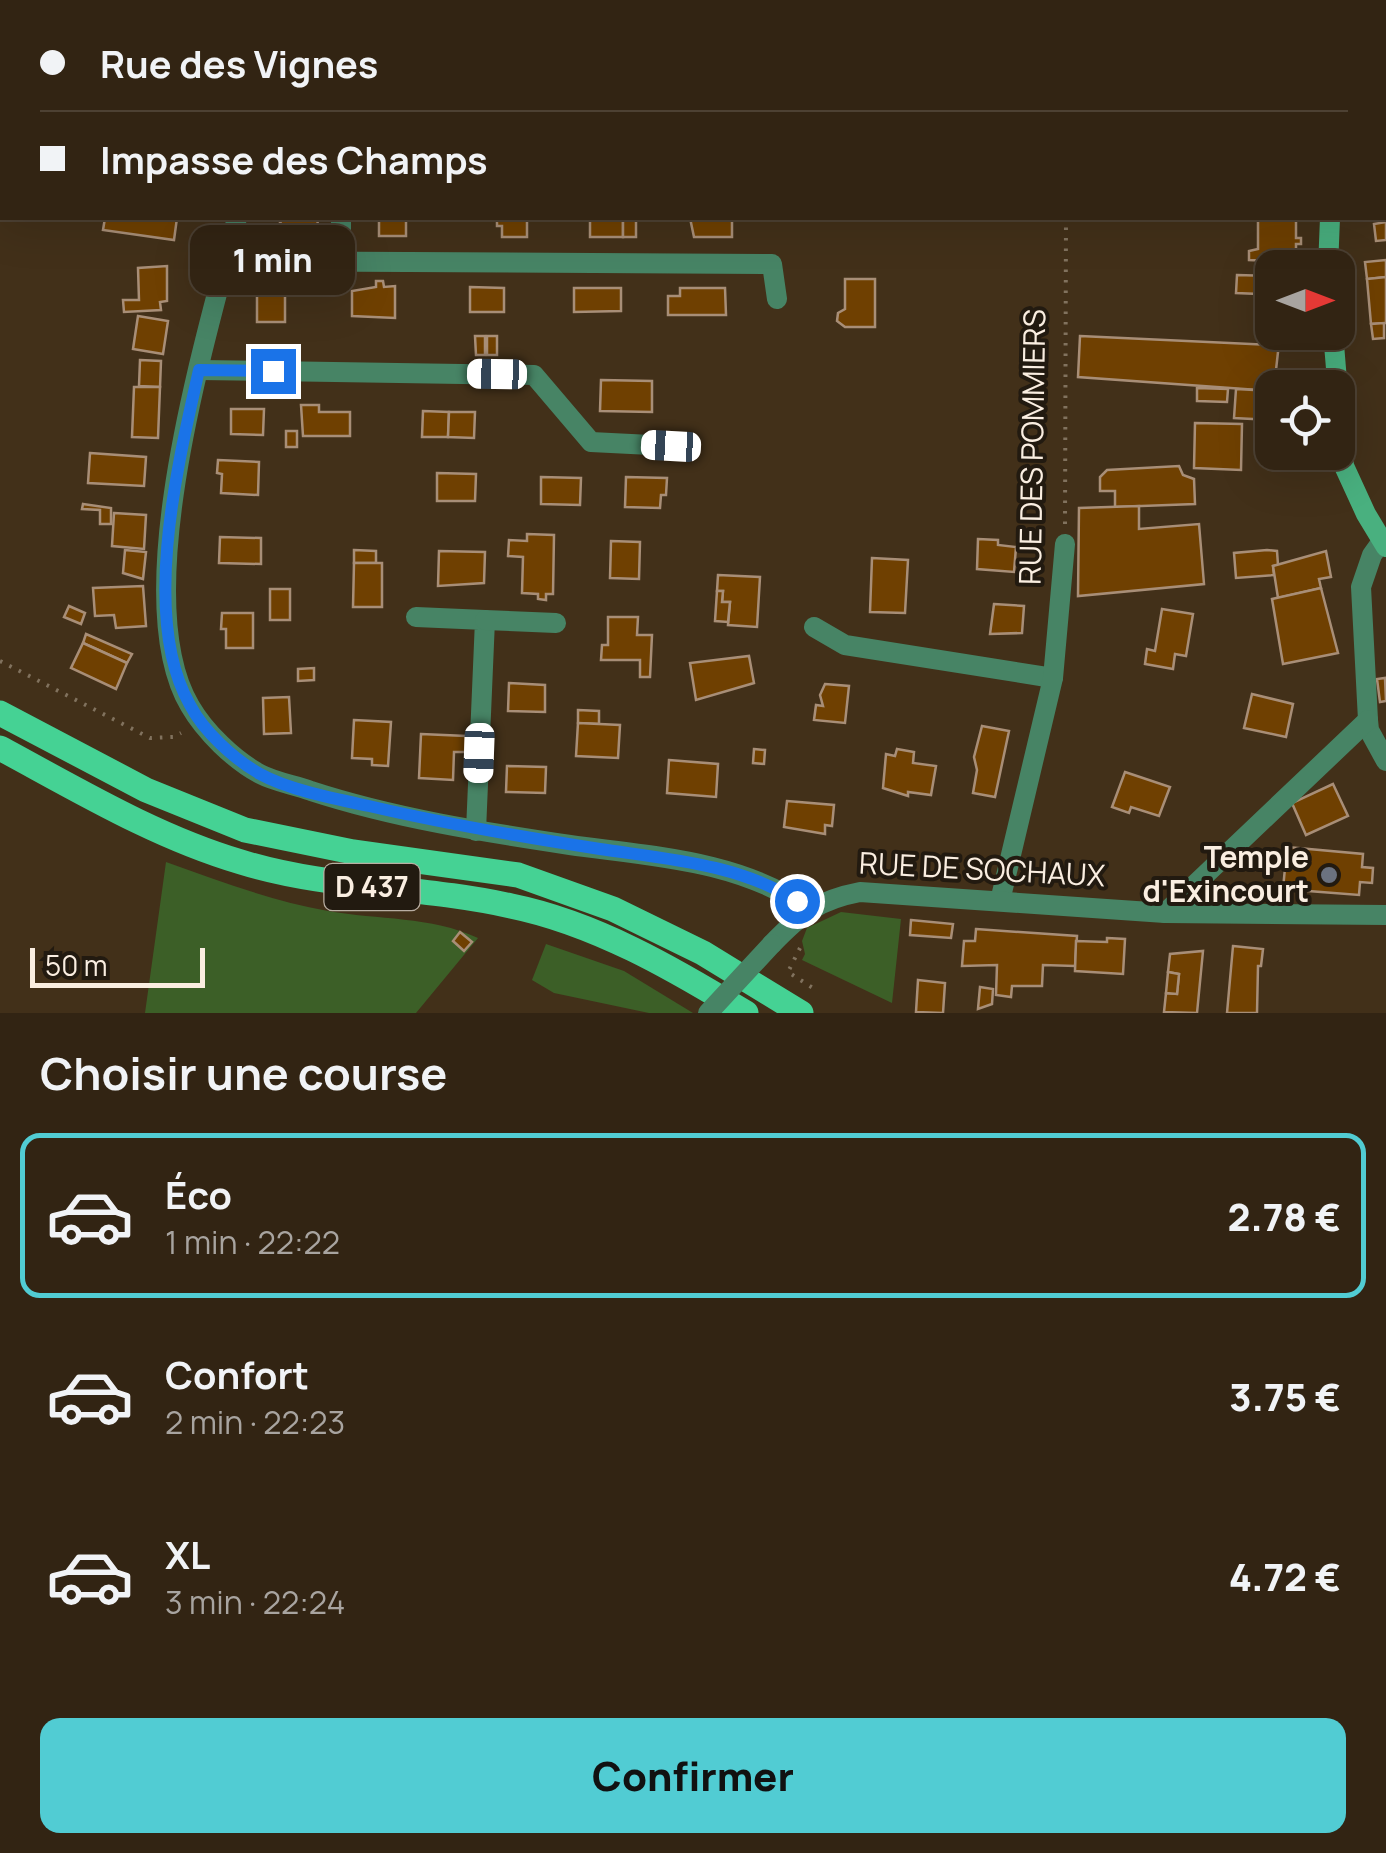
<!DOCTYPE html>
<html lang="fr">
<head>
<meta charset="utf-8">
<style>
	:root { --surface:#322413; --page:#3d3021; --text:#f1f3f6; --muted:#a8a4a0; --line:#4d4133; --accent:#51ccd3 }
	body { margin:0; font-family:Manrope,sans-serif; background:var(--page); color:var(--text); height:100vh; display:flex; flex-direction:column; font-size:38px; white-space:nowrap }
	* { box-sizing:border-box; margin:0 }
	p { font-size:32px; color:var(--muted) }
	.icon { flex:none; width:55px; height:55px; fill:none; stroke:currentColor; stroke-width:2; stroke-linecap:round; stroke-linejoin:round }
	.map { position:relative; height:1013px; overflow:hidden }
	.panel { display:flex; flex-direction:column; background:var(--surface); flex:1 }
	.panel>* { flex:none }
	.hud { position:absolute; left:0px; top:0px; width:1388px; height:220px; box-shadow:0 10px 40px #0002,0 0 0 2px var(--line); display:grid; align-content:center; height:220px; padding:0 40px; background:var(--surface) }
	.needle { width:65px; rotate:90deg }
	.tools { position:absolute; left:1255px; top:250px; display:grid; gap:20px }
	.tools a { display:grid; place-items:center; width:100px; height:100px; border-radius:20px; background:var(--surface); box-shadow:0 10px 40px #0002,0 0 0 2px var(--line); font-size:50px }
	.scale { position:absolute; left:30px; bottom:25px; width:175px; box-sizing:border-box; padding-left:10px; border:5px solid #faeee1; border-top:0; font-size:28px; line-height:35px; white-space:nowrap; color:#faeee1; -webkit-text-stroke:8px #221a10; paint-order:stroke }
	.end { position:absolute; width:45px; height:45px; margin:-22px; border:12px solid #1a73e8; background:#fff; box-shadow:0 0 0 5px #fff }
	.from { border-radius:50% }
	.bubble { position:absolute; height:70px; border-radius:20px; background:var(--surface); box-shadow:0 10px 40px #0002,0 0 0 2px var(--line); font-size:32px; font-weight:800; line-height:70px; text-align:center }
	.car { position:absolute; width:30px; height:60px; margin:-30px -15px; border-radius:12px; box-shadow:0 0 8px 2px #0007; background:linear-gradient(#fff 24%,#345 0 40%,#fff 0 76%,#345 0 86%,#fff 0) }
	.hud b { display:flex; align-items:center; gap:35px; height:95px; font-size:38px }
	.hud b+b { border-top:2px solid var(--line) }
	.hud i { width:25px; height:25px; background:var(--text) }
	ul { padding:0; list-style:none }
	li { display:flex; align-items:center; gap:30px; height:165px; margin:0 20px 15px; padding:0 20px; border:5px solid transparent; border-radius:20px }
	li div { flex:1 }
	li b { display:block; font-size:38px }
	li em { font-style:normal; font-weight:800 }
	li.active { border-color:var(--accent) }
	li>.icon { width:90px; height:90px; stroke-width:1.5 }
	h2 { padding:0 40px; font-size:45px; line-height:120px }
	.action { display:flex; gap:20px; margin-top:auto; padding:20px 40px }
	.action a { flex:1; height:115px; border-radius:20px; background:var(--accent); color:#111; font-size:40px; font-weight:800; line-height:115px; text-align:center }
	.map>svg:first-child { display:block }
	.green { fill:#3c5f27 }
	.building { fill:#6f4001; stroke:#a88e77; stroke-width:2.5 }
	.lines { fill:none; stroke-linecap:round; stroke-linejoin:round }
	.path { stroke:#81725e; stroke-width:4; stroke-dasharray:2.5 8; stroke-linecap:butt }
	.lane { stroke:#478465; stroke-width:11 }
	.street { stroke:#478465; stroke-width:20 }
	.secondary { stroke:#49b07f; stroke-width:20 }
	.primary { stroke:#45d294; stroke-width:25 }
	.street-bridge { stroke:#478465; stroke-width:20 }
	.route { stroke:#1a73e8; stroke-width:12 }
	.worship-dot { fill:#6b7280; stroke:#221a10; stroke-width:4 }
	.labels { text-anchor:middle; stroke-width:8; stroke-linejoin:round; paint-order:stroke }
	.shield { fill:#221a10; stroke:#b9aea2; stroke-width:2.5 }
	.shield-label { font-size:28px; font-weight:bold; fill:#faeee1 }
	.street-label { font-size:30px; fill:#faeee1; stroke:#221a10 }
	.poi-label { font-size:30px; font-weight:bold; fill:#faeee1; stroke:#221a10; text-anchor:end }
</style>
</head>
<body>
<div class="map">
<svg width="1386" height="1013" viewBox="0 0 1386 1013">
	<rect width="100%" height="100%" fill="#423019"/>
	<g class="green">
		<path d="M 166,862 C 219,881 272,901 328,911 C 378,920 431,916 478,938 L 416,1013 L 145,1013 Z"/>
		<path d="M 841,912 L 901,919 L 892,1003 L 802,960 L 805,954 L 802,941 L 807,928 Z"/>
		<path d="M 546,944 L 624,971 L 693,1013 L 649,1013 L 554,993 L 532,980 Z"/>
	</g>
	<g class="building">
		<path d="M 105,218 L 177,218 L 174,240 L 103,230 Z"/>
		<path d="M 277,218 L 318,218 L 317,230 L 285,229 Z"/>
		<rect x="379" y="218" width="27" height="18"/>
		<path d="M 502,218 L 527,218 L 527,237 L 502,237 L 502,226 L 497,226 L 497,221 L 502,220 Z"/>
		<rect x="590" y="218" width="33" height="19"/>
		<rect x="623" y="218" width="13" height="19"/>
		<path d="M 690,218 L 732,218 L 732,237 L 694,237 Z"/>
		<path d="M 1258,218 L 1296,218 L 1296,238 L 1301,238 L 1301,244 L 1296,244 L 1296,262 L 1249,260 L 1249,251 L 1258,249 Z"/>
		<path d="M 1386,222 L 1386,240 L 1376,241 L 1374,224 Z"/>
		<path d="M 1386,260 L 1386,277 L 1367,279 L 1365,262 Z"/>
		<path d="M 167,266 L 167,301 L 160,302 L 161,310 L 124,312 L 123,300 L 139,300 L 138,268 Z"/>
		<path d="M 1237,275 L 1272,276 L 1272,307 L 1259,307 L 1259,294 L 1236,293 Z"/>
		<path d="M 1386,277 L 1386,323 L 1371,324 L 1367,279 Z"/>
		<path d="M 845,279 L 875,279 L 875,327 L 845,327 L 837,321 L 838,313 L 845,309 Z"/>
		<path d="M 376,281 L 383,281 L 384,287 L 395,286 L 395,318 L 352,316 L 352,291 L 376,287 Z"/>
		<rect x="257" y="286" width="28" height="36"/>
		<path d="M 470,287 L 504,288 L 504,312 L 470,312 Z"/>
		<path d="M 574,288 L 621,288 L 621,311 L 574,312 Z"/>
		<path d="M 680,288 L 725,288 L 726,315 L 668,315 L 668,296 L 680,296 Z"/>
		<path d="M 138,316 L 168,321 L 163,354 L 133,349 Z"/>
		<path d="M 1384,323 L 1384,338 L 1373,339 L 1371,324 Z"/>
		<path d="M 475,336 L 485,336 L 485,355 L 476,355 Z"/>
		<rect x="487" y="336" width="10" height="19"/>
		<path d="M 1080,336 L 1274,345 L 1278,352 L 1274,388 L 1272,391 L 1078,377 Z"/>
		<path d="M 140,360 L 161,361 L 160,387 L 139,386 Z"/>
		<path d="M 601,380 L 652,381 L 652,412 L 600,411 Z"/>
		<path d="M 134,387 L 160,387 L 158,438 L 132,437 Z"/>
		<path d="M 1197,388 L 1228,389 L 1227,402 L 1197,401 Z"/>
		<path d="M 1236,389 L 1272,391 L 1272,420 L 1234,418 Z"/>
		<path d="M 301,405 L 319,405 L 319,412 L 350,412 L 350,436 L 303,436 Z"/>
		<path d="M 231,409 L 264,409 L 263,435 L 231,434 Z"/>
		<path d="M 423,411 L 449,412 L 448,437 L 422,437 Z"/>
		<path d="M 449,412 L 475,412 L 474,438 L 448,437 Z"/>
		<path d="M 1195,423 L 1242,424 L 1241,470 L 1194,468 Z"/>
		<rect x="286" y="431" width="11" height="16"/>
		<path d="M 90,453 L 146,457 L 144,486 L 88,483 Z"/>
		<path d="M 218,460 L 259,462 L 258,495 L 221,493 L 222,474 L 217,473 Z"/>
		<path d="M 1179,466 L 1183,475 L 1194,479 L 1195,504 L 1115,507 L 1115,491 L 1100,491 L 1100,477 L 1107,470 Z"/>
		<path d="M 437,473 L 476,474 L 475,501 L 437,501 Z"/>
		<path d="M 541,477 L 581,478 L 580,505 L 541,504 Z"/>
		<path d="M 626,477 L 667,478 L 666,495 L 661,495 L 660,508 L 625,507 Z"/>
		<path d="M 83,504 L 111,508 L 111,524 L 100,524 L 100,510 L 82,509 Z"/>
		<path d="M 1139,506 L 1139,529 L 1199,524 L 1204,584 L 1078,596 L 1079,508 Z"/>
		<path d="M 114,513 L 146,515 L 144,549 L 112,546 Z"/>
		<path d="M 527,534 L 554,535 L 553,594 L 546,594 L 546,600 L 538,599 L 538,594 L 522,593 L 523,557 L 508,556 L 509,540 L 527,541 Z"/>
		<path d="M 220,537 L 261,538 L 261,564 L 219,563 Z"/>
		<path d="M 978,539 L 998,540 L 998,545 L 1016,547 L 1014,572 L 977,569 Z"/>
		<path d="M 611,541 L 640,542 L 639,579 L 610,578 Z"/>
		<path d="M 125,550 L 146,552 L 143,579 L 123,573 Z"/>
		<path d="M 354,550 L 376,551 L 376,563 L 354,563 Z"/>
		<path d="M 1267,550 L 1277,551 L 1278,565 L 1273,566 L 1274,575 L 1236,578 L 1234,553 Z"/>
		<path d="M 439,551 L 485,552 L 484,583 L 438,586 Z"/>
		<path d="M 1326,551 L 1331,577 L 1319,579 L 1321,588 L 1278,598 L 1273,566 Z"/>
		<path d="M 872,558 L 908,560 L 905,613 L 870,612 Z"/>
		<path d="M 354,563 L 382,563 L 382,607 L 353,607 Z"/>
		<path d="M 718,575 L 760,577 L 757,627 L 728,625 L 730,602 L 722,602 L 723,591 L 717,591 Z"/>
		<path d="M 143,586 L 146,626 L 116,628 L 114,615 L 95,616 L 93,588 Z"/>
		<path d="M 1321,588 L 1338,653 L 1283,664 L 1272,599 Z"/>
		<rect x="270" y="589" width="20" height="31"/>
		<path d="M 717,591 L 723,591 L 722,602 L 730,602 L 728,622 L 715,621 Z"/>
		<path d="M 994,604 L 1024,606 L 1022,633 L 990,634 Z"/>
		<path d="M 69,606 L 85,613 L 81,624 L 64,617 Z"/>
		<path d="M 1162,609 L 1193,614 L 1186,656 L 1175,654 L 1173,669 L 1145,664 L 1147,649 L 1155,651 Z"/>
		<path d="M 222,613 L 253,613 L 253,648 L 226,648 L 226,629 L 221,629 Z"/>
		<path d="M 608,617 L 638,617 L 637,635 L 652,635 L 650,677 L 640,677 L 640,660 L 601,660 L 602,645 L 608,645 Z"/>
		<path d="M 86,634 L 132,654 L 127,663 L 83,643 Z"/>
		<path d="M 83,643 L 127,663 L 116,689 L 71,668 Z"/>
		<path d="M 749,656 L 754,683 L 696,700 L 690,663 Z"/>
		<path d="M 314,668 L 314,680 L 298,681 L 298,669 Z"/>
		<path d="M 1385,678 L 1386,701 L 1380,702 L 1377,679 Z"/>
		<path d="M 509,683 L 545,685 L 545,712 L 508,711 Z"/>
		<path d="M 825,684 L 849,686 L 845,723 L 814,720 L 816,705 L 823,706 L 820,695 Z"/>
		<path d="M 1252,694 L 1293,704 L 1286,737 L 1244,728 Z"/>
		<path d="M 289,697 L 291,733 L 264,734 L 263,698 Z"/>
		<path d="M 578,710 L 599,711 L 599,724 L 578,723 Z"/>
		<path d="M 354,720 L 391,722 L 388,766 L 372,765 L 372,759 L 352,758 Z"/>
		<path d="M 578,723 L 620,725 L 618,758 L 576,756 Z"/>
		<path d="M 982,726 L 1009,731 L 995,797 L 973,793 L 977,770 L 974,757 Z"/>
		<path d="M 421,734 L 466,736 L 465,752 L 454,752 L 453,780 L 419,778 Z"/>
		<path d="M 754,749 L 765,750 L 764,764 L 753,763 Z"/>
		<path d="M 897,749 L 914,752 L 913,763 L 936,766 L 931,795 L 908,792 L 908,796 L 883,788 L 886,754 L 895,756 Z"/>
		<path d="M 669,760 L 718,764 L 716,797 L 667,793 Z"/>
		<path d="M 507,766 L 546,767 L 545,793 L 506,792 Z"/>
		<path d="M 1125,772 L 1170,787 L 1159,816 L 1131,807 L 1129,813 L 1112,807 Z"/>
		<path d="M 1333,784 L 1348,816 L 1306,835 L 1292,803 Z"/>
		<path d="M 787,801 L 834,805 L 832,826 L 825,825 L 825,834 L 784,827 Z"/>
		<path d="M 1287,847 L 1363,854 L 1362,867 L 1373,868 L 1372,883 L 1360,882 L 1359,895 L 1283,889 Z"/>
		<path d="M 911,920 L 953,924 L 951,938 L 910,935 Z"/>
		<path d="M 976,929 L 1077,936 L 1075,966 L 1043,965 L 1042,986 L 1012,986 L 1011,997 L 996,995 L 997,965 L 962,966 L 964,941 L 975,941 Z"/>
		<path d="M 460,932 L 472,942 L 464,951 L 453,941 Z"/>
		<path d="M 1107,938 L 1125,939 L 1123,974 L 1075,971 L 1076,941 L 1107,942 Z"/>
		<path d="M 1233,946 L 1263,949 L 1261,966 L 1258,966 L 1257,1013 L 1227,1013 Z"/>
		<path d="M 1203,951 L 1197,1013 L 1164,1012 L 1166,993 L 1177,994 L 1179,974 L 1168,972 L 1170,954 Z"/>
		<path d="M 1168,972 L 1179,974 L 1177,994 L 1166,993 Z"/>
		<path d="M 918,980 L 945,983 L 943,1013 L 916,1012 Z"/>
		<path d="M 980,987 L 993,989 L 992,1004 L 978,1009 Z"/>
	</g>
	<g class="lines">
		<g class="path">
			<path d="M 1385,95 L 1386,94"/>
			<path d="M 1340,287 L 1342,313"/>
			<path d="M 1065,524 L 1066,218"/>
			<path d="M 0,661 L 150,738 L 173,737 L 181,733"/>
			<path d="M 800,948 L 788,972 L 816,990"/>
		</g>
		<path class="lane" d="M 1385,129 L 1386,128"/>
		<g class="street">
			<path d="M 341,0 L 341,2"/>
			<path d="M 774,0 L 774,2"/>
			<path d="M 260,2 L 260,0"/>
			<path d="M 1124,2 L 1131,0"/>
			<path d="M 237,218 C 207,335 126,598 190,706 C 205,732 234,760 260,774 C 275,782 295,785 311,791 C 394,818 483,832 570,845 C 649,856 741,860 808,909"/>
			<path d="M 341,218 L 341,261"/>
			<path d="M 226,261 L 772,264 L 777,299"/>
			<path d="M 199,370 L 534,375 L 591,442 L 671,446"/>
			<path d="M 1382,541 L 1372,555 L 1361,587 L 1368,720 L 1369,730 L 1386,761"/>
			<path d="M 416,617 L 485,620 L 476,831"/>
			<path d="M 485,620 L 556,623"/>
			<path d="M 814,627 L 845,645 L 1053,678"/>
			<path d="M 1000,901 L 1053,678 L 1065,544"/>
			<path d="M 1165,913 L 1368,720"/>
			<path d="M 772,944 C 801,914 818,900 860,892 L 1165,913 L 1386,915"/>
		</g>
		<g class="secondary">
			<path d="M 1189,0 L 1191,2"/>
			<path d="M 1356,2 L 1357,0"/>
			<path d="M 1328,268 L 1330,218"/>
			<path d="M 1333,332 L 1344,466 L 1366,514 L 1386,547"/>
		</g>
		<g class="primary">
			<path d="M 0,713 L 146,790 L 245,830 L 353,852 L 518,875 L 613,909 L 703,953 L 801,1013"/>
			<path d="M 0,748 C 78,790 156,837 241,862 C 328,889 422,886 511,906 C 595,923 674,969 746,1013"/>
		</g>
		<path class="street-bridge" d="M 708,1013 L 772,944"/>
	</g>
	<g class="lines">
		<path class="route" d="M 273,371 L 199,370 C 178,463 140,618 190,705 C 204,732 234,759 260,774 C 289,790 336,799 369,806 C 446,824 522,837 600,849 C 667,859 739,864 797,901"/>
	</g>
	<circle class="worship-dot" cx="1329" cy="875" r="10"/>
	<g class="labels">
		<rect class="shield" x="324.5" y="864" width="95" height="46" rx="8"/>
		<g class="shield-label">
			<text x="372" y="897">D 437</text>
		</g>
		<g class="street-label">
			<text transform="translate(1033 447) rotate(-89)" y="10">RUE DES POMMIERS</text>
			<text transform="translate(982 870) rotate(3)" y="10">RUE DE SOCHAUX</text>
		</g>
		<g class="poi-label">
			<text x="1309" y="868">Temple<tspan x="1309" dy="34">d'Exincourt</tspan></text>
		</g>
	</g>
</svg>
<div class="tools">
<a><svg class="needle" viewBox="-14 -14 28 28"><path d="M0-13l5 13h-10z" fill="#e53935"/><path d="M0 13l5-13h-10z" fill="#a8a4a0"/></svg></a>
<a><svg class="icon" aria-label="locate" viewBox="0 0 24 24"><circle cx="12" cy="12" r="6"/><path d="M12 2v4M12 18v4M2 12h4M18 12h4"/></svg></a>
</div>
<div class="scale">50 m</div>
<i class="end from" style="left:797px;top:901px"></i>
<i class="end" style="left:273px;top:371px"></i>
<div class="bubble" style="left:190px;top:225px;width:165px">1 min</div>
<i class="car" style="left:497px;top:374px;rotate:271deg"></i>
<i class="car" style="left:671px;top:446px;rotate:273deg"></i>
<i class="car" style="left:479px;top:753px;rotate:182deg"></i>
<div class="hud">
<b><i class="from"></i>Rue des Vignes</b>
<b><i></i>Impasse des Champs</b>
</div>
</div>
<section class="panel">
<h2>Choisir une course</h2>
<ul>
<li class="active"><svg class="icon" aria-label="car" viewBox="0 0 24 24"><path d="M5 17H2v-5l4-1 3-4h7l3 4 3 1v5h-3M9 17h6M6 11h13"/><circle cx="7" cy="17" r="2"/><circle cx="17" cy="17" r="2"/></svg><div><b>Éco</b><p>1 min · 22:22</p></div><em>2.78 €</em></li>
<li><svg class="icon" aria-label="car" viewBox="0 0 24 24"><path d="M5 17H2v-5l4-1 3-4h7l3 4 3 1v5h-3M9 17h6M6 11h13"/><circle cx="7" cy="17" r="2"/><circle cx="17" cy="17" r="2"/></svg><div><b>Confort</b><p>2 min · 22:23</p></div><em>3.75 €</em></li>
<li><svg class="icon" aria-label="car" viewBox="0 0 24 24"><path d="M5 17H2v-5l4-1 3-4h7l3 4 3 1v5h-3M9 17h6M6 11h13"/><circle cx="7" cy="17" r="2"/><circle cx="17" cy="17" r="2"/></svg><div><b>XL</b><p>3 min · 22:24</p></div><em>4.72 €</em></li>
</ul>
<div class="action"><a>Confirmer</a></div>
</section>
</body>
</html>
